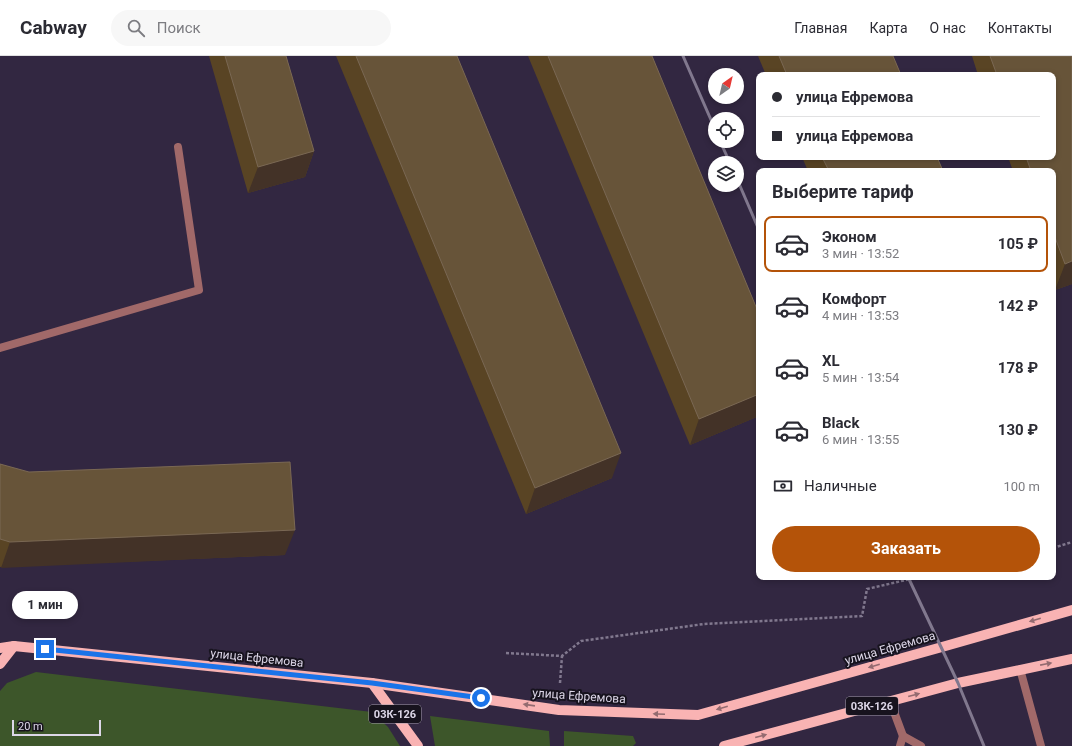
<!DOCTYPE html>
<html lang="ru">
<head>
<meta charset="utf-8">
<style>
	:root { --surface:#fff; --page:#f7f7f7; --text:#2b2b33; --muted:#7c7c81; --line:#e1e1e2; --accent:#b45309 }
	body { margin:0; font-family:Roboto,sans-serif; background:var(--page); color:var(--text); height:100vh; display:flex; flex-direction:column; font-size:15px; white-space:nowrap }
	* { box-sizing:border-box; margin:0 }
	p { font-size:13px; color:var(--muted) }
	.icon { flex:none; width:22px; height:22px; fill:none; stroke:currentColor; stroke-width:2; stroke-linecap:round; stroke-linejoin:round }
	.map { position:relative; flex:1; overflow:hidden }
	.sheet { position:absolute; left:756px; top:112px; width:300px; height:412px; display:flex; flex-direction:column; background:var(--surface); border-radius:8px; box-shadow:0 2px 6px #0003 }
	.sheet>* { flex:none }
	.guide { position:absolute; left:756px; top:16px; width:300px; height:88px; border-radius:8px; box-shadow:0 2px 6px #0003; display:grid; align-content:center; height:88px; padding:0 16px; background:var(--surface) }
	.needle { width:26px; rotate:34deg }
	.controls { position:absolute; left:708px; top:12px; display:grid; gap:8px }
	.controls a { display:grid; place-items:center; width:36px; height:36px; border-radius:50%; background:var(--surface); box-shadow:0 2px 6px #0003; font-size:20px }
	.scale { position:absolute; left:12px; bottom:10px; width:89px; box-sizing:border-box; padding-left:4px; border:2px solid #ddd7e8; border-top:0; font-size:11px; line-height:14px; white-space:nowrap; color:#ddd7e8; -webkit-text-stroke:3px #17131e; paint-order:stroke }
	.end { position:absolute; width:18px; height:18px; margin:-9px; border:5px solid #1a73e8; background:#fff; box-shadow:0 0 0 2px #fff }
	.from { border-radius:50% }
	.bubble { position:absolute; height:28px; border-radius:14px; background:var(--surface); box-shadow:0 2px 6px #0003; font-size:13px; font-weight:700; line-height:28px; text-align:center }
	.guide b { display:flex; align-items:center; gap:14px; height:38px; font-size:15px }
	.guide b+b { border-top:1px solid var(--line) }
	.guide i { width:10px; height:10px; background:var(--text) }
	ul { padding:0; list-style:none }
	li { display:flex; align-items:center; gap:12px; height:56px; margin:0 8px 6px; padding:0 8px; border:2px solid transparent; border-radius:8px }
	li div { flex:1 }
	li b { display:block; font-size:15px }
	li em { font-style:normal; font-weight:700 }
	li.selected { border-color:var(--accent) }
	li>.icon { width:36px; height:36px; stroke-width:1.5 }
	h2 { padding:0 16px; font-size:18px; line-height:48px }
	.pay { display:flex; align-items:center; gap:10px; height:44px; padding:0 16px; font-size:15px }
	.pay p { margin-inline-start:auto }
	.primary-button { display:flex; gap:8px; margin-top:auto; padding:8px 16px }
	.primary-button a { flex:1; height:46px; border-radius:24px; background:var(--accent); color:#fff; font-size:16px; font-weight:700; line-height:46px; text-align:center }
	header { display:flex; align-items:center; gap:24px; box-sizing:border-box; height:56px; padding:0 20px; background:var(--surface); border-bottom:1px solid var(--line) }
	header strong { font-size:19px }
	nav { display:flex; gap:22px; margin-inline-start:auto; font-size:14px }
	.search { width:280px; height:36px; background:var(--page); display:flex; align-items:center; gap:10px; box-sizing:border-box; padding:0 14px; border-radius:22px; color:var(--muted); font-size:15px }
	.map>svg:first-child { display:block }
	.green { fill:#3d562a }
	.lines { fill:none; stroke-linecap:round; stroke-linejoin:round }
	.path { stroke:#81788e; stroke-width:2.5; stroke-dasharray:3 2; stroke-linecap:butt }
	.lane { stroke:#a16969; stroke-width:8 }
	.primary { stroke:#f9b3b3; stroke-width:10 }
	.rail { stroke:#81788e; stroke-width:3 }
	.wall { fill:#594424 }
	.shaded-wall { fill:#433227 }
	.building { fill:#675439; stroke:#7a6854 }
	.oneway { fill:#936b70 }
	.route { stroke:#1a73e8; stroke-width:5 }
	.labels { text-anchor:middle; stroke-width:4; stroke-linejoin:round; paint-order:stroke }
	.shield { fill:#17131e; stroke:#a29cab; stroke-width:1 }
	.shield-label { font-size:11px; font-weight:bold; fill:#ddd7e8 }
	.street-label { font-size:12px; fill:#ddd7e8; stroke:#17131e }
</style>
</head>
<body>
<header>
<strong>Cabway</strong>
<div class="search"><svg class="icon" aria-label="search" viewBox="0 0 24 24"><circle cx="10" cy="10" r="6"/><path d="M15 15l6 6"/></svg>Поиск</div>
<nav><a>Главная</a><a>Карта</a><a>О нас</a><a>Контакты</a></nav>
</header>
<div class="map">
<svg width="1072" height="690" viewBox="0 0 1072 690">
	<rect width="100%" height="100%" fill="#322741"/>
	<g class="green">
		<path d="M 36,616 L 372,656 L 388,671 L 400,690 L 0,690 L 0,635 L 7,627 Z"/>
		<path d="M 430,660 L 549,675 L 550,690 L 435,690 Z"/>
		<path d="M 564,675 L 633,680 L 636,687 L 633,690 L 564,690 Z"/>
	</g>
	<g class="lines">
		<g class="path">
			<path d="M 1053,492 L 1072,486"/>
			<path d="M 506,597 L 562,600 L 581,585 L 704,568 L 862,560 L 867,533 L 919,521"/>
			<path d="M 560,627 L 562,600"/>
		</g>
		<g class="lane">
			<path d="M 0,292 L 199,234 L 178,91"/>
			<path d="M 1020,613 L 1041,690"/>
			<path d="M 890,645 L 903,680 L 900,690"/>
			<path d="M 903,680 L 921,690"/>
		</g>
		<g class="primary">
			<path d="M 0,592 L 14,590 L 372,627 L 559,654 L 698,659 L 942,591 L 1072,554"/>
			<path d="M 0,608 L 14,590"/>
			<path d="M 372,627 L 418,690"/>
			<path d="M 724,690 L 958,627 L 1072,603"/>
		</g>
		<g class="rail">
			<path d="M 683,0 L 715,73"/>
			<path d="M 720,85 L 730,107"/>
			<path d="M 737,123 L 759,174"/>
			<path d="M 908,521 L 958,627 L 984,690"/>
		</g>
	</g>
	<g class="wall">
		<path d="M 209,0 L 286,0 L 314,95 L 305,121 L 248,137 Z"/>
		<path d="M 336,0 L 457,0 L 612,422 L 526,458 Z"/>
		<path d="M 528,0 L 652,0 L 759,258 L 759,360 L 690,389 Z"/>
		<path d="M 758,0 L 893,0 L 901,19 L 766,19 Z"/>
		<path d="M 972,0 L 1072,0 L 1072,228 L 1055,234 L 1053,227 L 1053,115 L 1013,115 L 1008,101 L 1053,101 L 1053,19 L 978,19 Z"/>
		<path d="M 802,101 L 937,101 L 943,115 L 808,115 Z"/>
		<path d="M 0,408 L 285,499 L 0,511 Z"/>
	</g>
	<g class="shaded-wall">
		<path d="M 314,95 L 305,121 L 248,137 L 258,111 Z"/>
		<path d="M 1072,205 L 1072,228 L 1055,234 L 1065,208 Z"/>
		<path d="M 759,338 L 759,360 L 690,389 L 699,363 Z"/>
		<path d="M 621,397 L 612,422 L 526,458 L 535,432 Z"/>
		<path d="M 295,474 L 285,499 L 1,512 L 10,486 Z"/>
	</g>
	<g class="building">
		<path d="M 225,0 L 286,0 L 314,95 L 258,111 Z"/>
		<path d="M 356,0 L 457,0 L 621,397 L 535,432 Z"/>
		<path d="M 548,0 L 652,0 L 759,258 L 759,338 L 699,363 Z"/>
		<path d="M 779,0 L 893,0 L 901,19 L 787,19 Z"/>
		<path d="M 990,0 L 1072,0 L 1072,205 L 1065,208 L 1053,176 L 1053,115 L 1031,115 L 1026,101 L 1053,101 L 1053,19 L 997,19 Z"/>
		<path d="M 822,101 L 937,101 L 943,115 L 829,115 Z"/>
		<path d="M 290,406 L 295,474 L 10,486 L 0,483 L 0,408 L 29,416 Z"/>
	</g>
	<defs><path id="oneway-solid" d="M-6-.8H1V-3.2L6.5 0L1 3.2V.8H-6Z"/></defs>
	<g class="oneway">
		<use href="#oneway-solid" transform="translate(1035 564) rotate(164)"/>
		<use href="#oneway-solid" transform="translate(1046 608) rotate(-11)"/>
		<use href="#oneway-solid" transform="translate(874 610) rotate(164)"/>
		<use href="#oneway-solid" transform="translate(914 639) rotate(-15)"/>
		<use href="#oneway-solid" transform="translate(529 649) rotate(-172)"/>
		<use href="#oneway-solid" transform="translate(722 652) rotate(164)"/>
		<use href="#oneway-solid" transform="translate(659 658) rotate(-178)"/>
		<use href="#oneway-solid" transform="translate(761 680) rotate(-15)"/>
	</g>
	<g class="lines">
		<path class="route" d="M 45,593 L 372,627 L 481,642"/>
	</g>
	<g class="labels">
		<g class="shield">
			<rect x="846" y="641" width="52" height="18" rx="3"/>
			<rect x="369" y="649" width="52" height="18" rx="3"/>
		</g>
		<g class="shield-label">
			<text x="872" y="654">03К-126</text>
			<text x="395" y="662">03К-126</text>
		</g>
		<g class="street-label">
			<text transform="translate(890 592) rotate(-16)" y="4">улица Ефремова</text>
			<text transform="translate(257 602) rotate(6)" y="4">улица Ефремова</text>
			<text transform="translate(579 640) rotate(4)" y="4">улица Ефремова</text>
		</g>
	</g>
</svg>
<div class="controls">
<a><svg class="needle" viewBox="-14 -14 28 28"><path d="M0-13l5 13h-10z" fill="#e53935"/><path d="M0 13l5-13h-10z" fill="#7c7c81"/></svg></a>
<a><svg class="icon" aria-label="locate" viewBox="0 0 24 24"><circle cx="12" cy="12" r="6"/><path d="M12 2v4M12 18v4M2 12h4M18 12h4"/></svg></a>
<a><svg class="icon" aria-label="layers" viewBox="0 0 24 24"><path d="M12 4l9 5-9 5-9-5zM3 14l9 5 9-5"/></svg></a>
</div>
<div class="scale">20 m</div>
<i class="end from" style="left:481px;top:642px"></i>
<i class="end" style="left:45px;top:593px"></i>
<div class="bubble" style="left:12px;top:535px;width:66px">1 мин</div>
<div class="guide">
<b><i class="from"></i>улица Ефремова</b>
<b><i></i>улица Ефремова</b>
</div>
<section class="sheet">
<h2>Выберите тариф</h2>
<ul>
<li class="selected"><svg class="icon" aria-label="car" viewBox="0 0 24 24"><path d="M5 17H2v-5l4-1 3-4h7l3 4 3 1v5h-3M9 17h6M6 11h13"/><circle cx="7" cy="17" r="2"/><circle cx="17" cy="17" r="2"/></svg><div><b>Эконом</b><p>3 мин · 13:52</p></div><em>105 ₽</em></li>
<li><svg class="icon" aria-label="car" viewBox="0 0 24 24"><path d="M5 17H2v-5l4-1 3-4h7l3 4 3 1v5h-3M9 17h6M6 11h13"/><circle cx="7" cy="17" r="2"/><circle cx="17" cy="17" r="2"/></svg><div><b>Комфорт</b><p>4 мин · 13:53</p></div><em>142 ₽</em></li>
<li><svg class="icon" aria-label="car" viewBox="0 0 24 24"><path d="M5 17H2v-5l4-1 3-4h7l3 4 3 1v5h-3M9 17h6M6 11h13"/><circle cx="7" cy="17" r="2"/><circle cx="17" cy="17" r="2"/></svg><div><b>XL</b><p>5 мин · 13:54</p></div><em>178 ₽</em></li>
<li><svg class="icon" aria-label="car" viewBox="0 0 24 24"><path d="M5 17H2v-5l4-1 3-4h7l3 4 3 1v5h-3M9 17h6M6 11h13"/><circle cx="7" cy="17" r="2"/><circle cx="17" cy="17" r="2"/></svg><div><b>Black</b><p>6 мин · 13:55</p></div><em>130 ₽</em></li>
</ul>
<div class="pay"><svg class="icon" aria-label="cash" viewBox="0 0 24 24"><path d="M3 7h18v10H3z"/><circle cx="12" cy="12" r="2"/></svg>Наличные<p>100 m</p></div>
<div class="primary-button"><a>Заказать</a></div>
</section>
</div>
</body>
</html>
